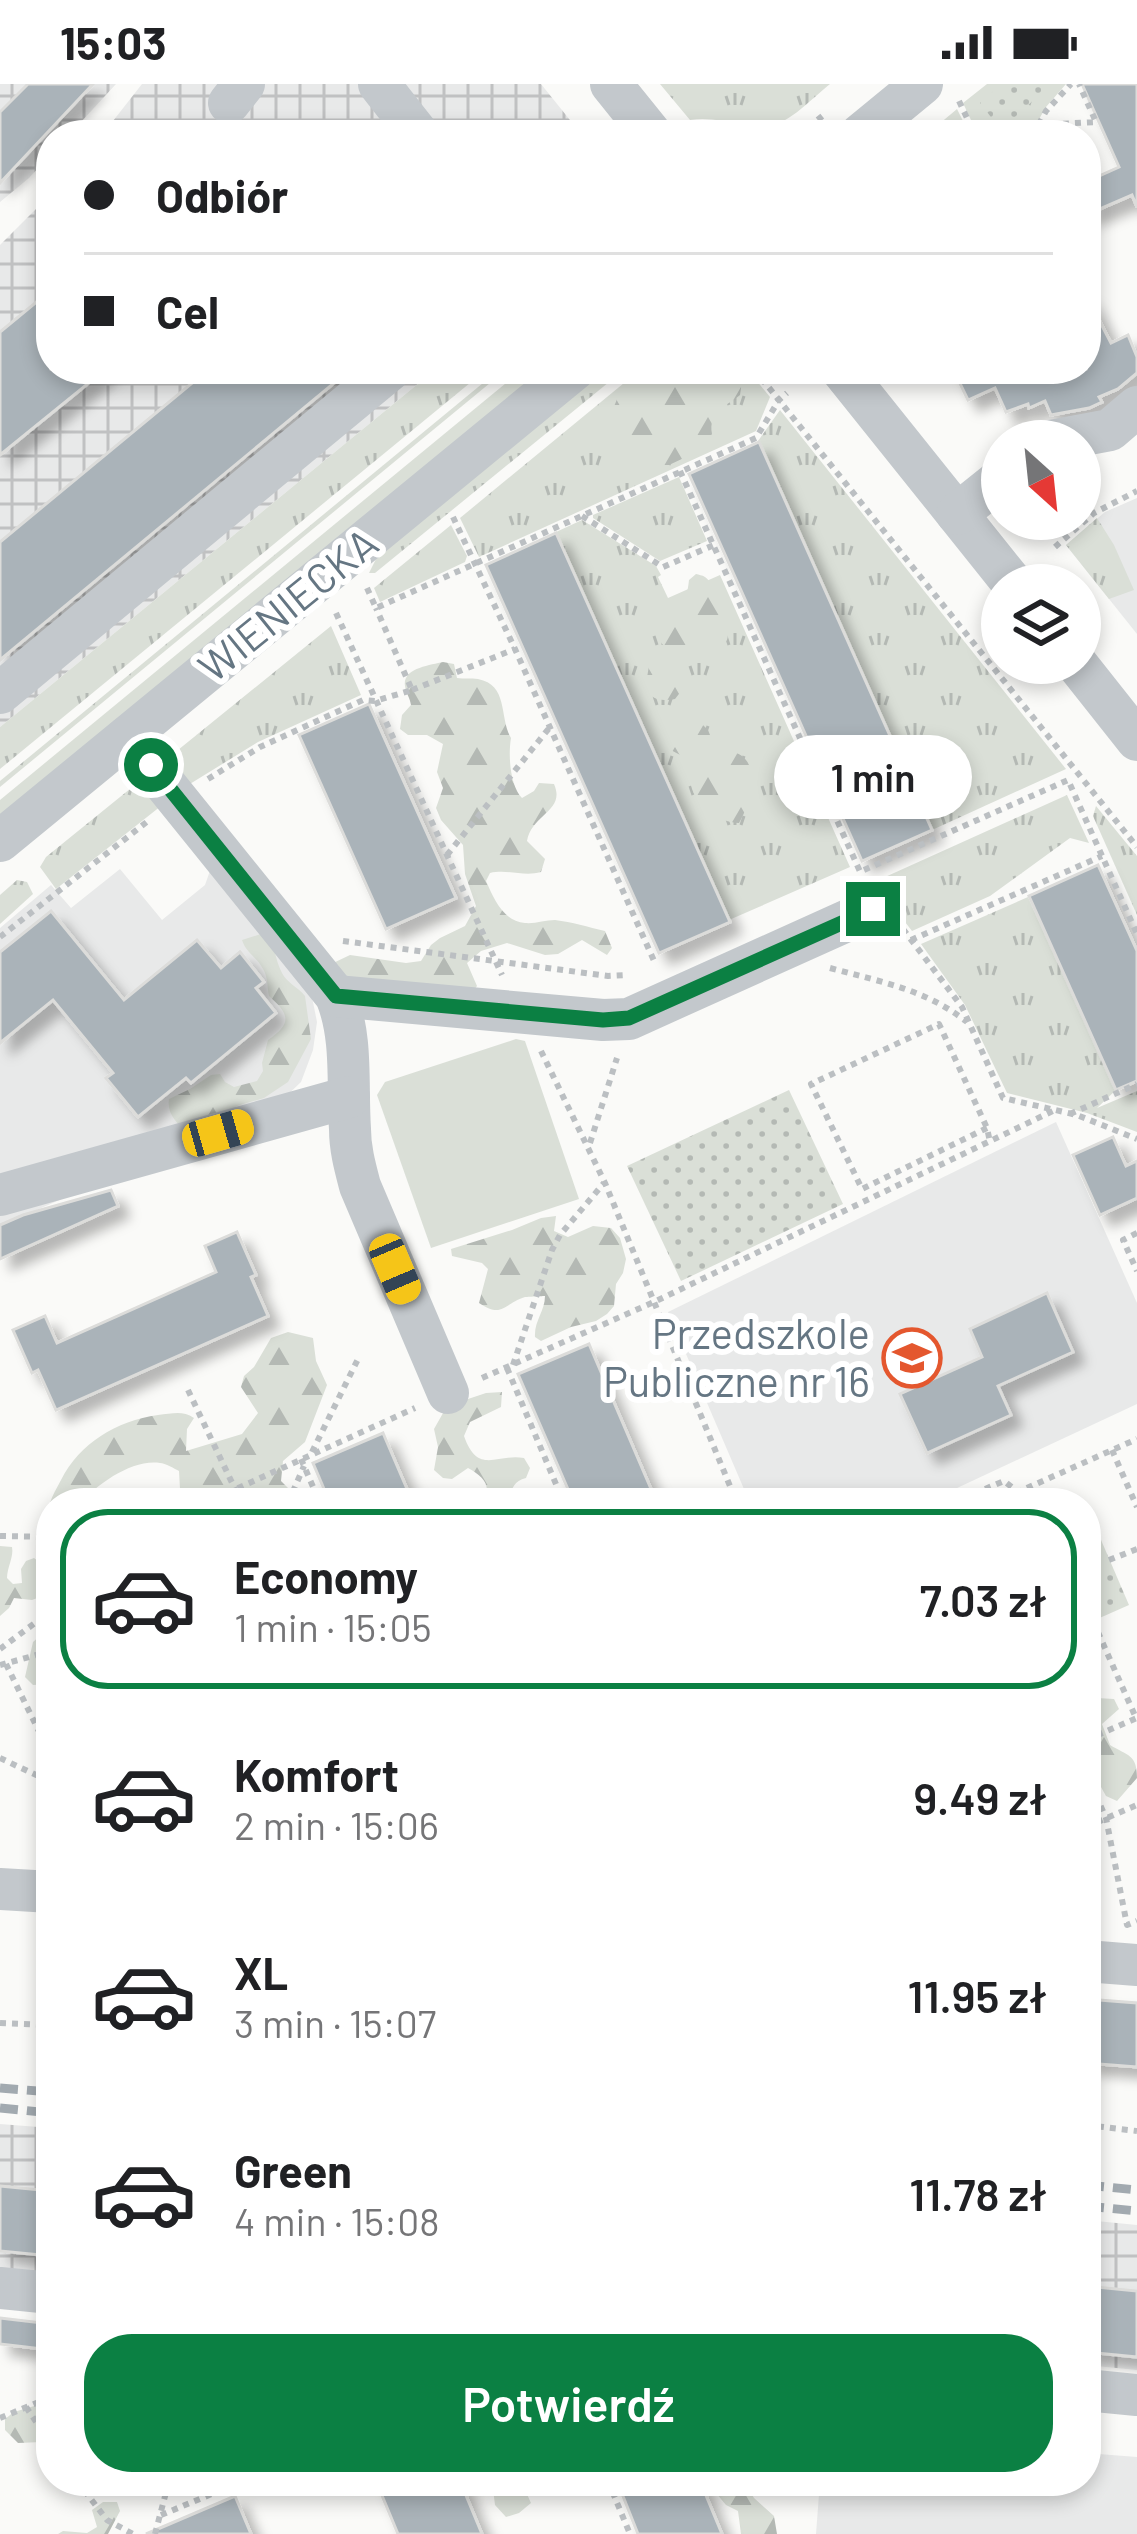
<!DOCTYPE html>
<html lang="pl">
<head>
<meta charset="utf-8">
<style>
	:root { --surface:#fff; --page:#f2f2f2; --text:#202124; --muted:#757577; --line:#e0e0e0; --accent:#0b8043 }
	body { margin:0; font-family:Barlow,sans-serif; background:var(--page); color:var(--text); height:100vh; display:flex; flex-direction:column; font-size:45px; white-space:nowrap }
	* { box-sizing:border-box; margin:0 }
	p { font-size:39px; color:var(--muted) }
	.icon { flex:none; width:66px; height:66px; fill:none; stroke:currentColor; stroke-width:2; stroke-linecap:round; stroke-linejoin:round }
	.map { position:relative; flex:1; overflow:hidden }
	.drawer { position:absolute; left:36px; top:1404px; width:1065px; height:1008px; display:flex; flex-direction:column; background:var(--surface); border-radius:48px; box-shadow:0 6px 18px #0003 }
	.drawer>* { flex:none }
	.guide { position:absolute; left:36px; top:36px; width:1065px; height:264px; border-radius:48px; box-shadow:0 6px 18px #0003; display:grid; align-content:center; height:264px; padding:0 48px; background:var(--surface) }
	.needle { width:78px; rotate:153deg }
	.buttons { position:absolute; left:981px; top:336px; display:grid; gap:24px }
	.buttons a { display:grid; place-items:center; width:120px; height:120px; border-radius:50%; background:var(--surface); box-shadow:0 6px 18px #0003; font-size:60px }
	.end { position:absolute; width:54px; height:54px; margin:-27px; border:15px solid #0b8043; background:#fff; box-shadow:0 0 0 6px #fff }
	.from { border-radius:50% }
	.bubble { position:absolute; height:84px; border-radius:42px; background:var(--surface); box-shadow:0 6px 18px #0003; font-size:39px; font-weight:600; line-height:84px; text-align:center }
	.car { position:absolute; width:36px; height:72px; margin:-36px -18px; border-radius:15px; box-shadow:0 0 9px 3px #0007; background:linear-gradient(#f5c518 24%,#345 0 40%,#f5c518 0 76%,#345 0 86%,#f5c518 0) }
	.guide b { display:flex; align-items:center; gap:42px; height:114px; font-size:45px }
	.guide b+b { border-top:3px solid var(--line) }
	.guide i { width:30px; height:30px; background:var(--text) }
	ul { padding:21px 0 0; list-style:none }
	li { display:flex; align-items:center; gap:36px; height:180px; margin:0 24px 18px; padding:0 24px; border:6px solid transparent; border-radius:48px }
	li div { flex:1 }
	li b { display:block; font-size:45px }
	li em { font-style:normal; font-weight:600 }
	li.selected { border-color:var(--accent) }
	li>.icon { width:108px; height:108px; stroke-width:1.5 }
	.action { display:flex; gap:24px; margin-top:auto; padding:24px 48px }
	.action a { flex:1; height:138px; border-radius:48px; background:var(--accent); color:#fff; font-size:48px; font-weight:600; line-height:138px; text-align:center }
	.status { display:flex; justify-content:space-between; align-items:center; height:84px; padding:0 60px; background:var(--surface); direction:ltr }
	.status svg { height:33px; fill:currentColor }
	.map>svg:first-child { display:block }
	.built { fill:#e8e9e9 }
	.industrial { fill:url(#industrial-grid) }
	.grass { fill:url(#grass-tufts) }
	.forest { fill:url(#forest-firs) }
	.park { fill:url(#park-dots) }
	.pitch { fill:#dadfd7 }
	.building { fill:#aab3b9; stroke:#dcdcda; stroke-width:3; filter:url(#shadow) }
	.lines { fill:none; stroke-linecap:round; stroke-linejoin:round }
	.path { stroke:#bbbfc2; stroke-width:6; stroke-dasharray:6 6; stroke-linecap:butt }
	.minor { stroke:#c3c8cc; stroke-width:42 }
	.rail { stroke:#a2aab0; stroke-width:9; stroke-dasharray:18 9; stroke-linecap:butt }
	.route { stroke:#0b8043; stroke-width:15 }
	.labels { text-anchor:middle; stroke-width:12; stroke-linejoin:round; paint-order:stroke }
	.street-label { font-size:42px; fill:#657683; stroke:#fff }
	.poi-label { font-size:42px; fill:#657683; stroke:#fff; text-anchor:end }
</style>
</head>
<body>
<div class="status"><b>15:03</b><svg viewBox="0 0 49 12"><path d="M0 12V9h3v3zM5 12V6h3v6zM10 12V3h3v9zM15 12V0h3v12zM26 1h20v11H26zM47 4h2v5h-2z"/></svg></div>
<div class="map">
<svg width="1137" height="2450" viewBox="0 0 1137 2450">
	<defs>
		<pattern id="industrial-grid" width="8" height="8" patternUnits="userSpaceOnUse" patternTransform="scale(3)"><rect width="8" height="8" fill="#e8e9e9"/><path d="M0 4h8M4 0v8" fill="none" stroke="#c0c1c2"/></pattern>
		<pattern id="grass-tufts" width="24" height="20" patternUnits="userSpaceOnUse" patternTransform="scale(3)"><rect width="24" height="20" fill="#dadfd7"/><path d="M3 7l-1-3M5 7V3M7 7l1-3M15 17l-1-3M17 17v-4M19 17l1-3" fill="none" stroke="#b4b9b4"/></pattern>
		<pattern id="forest-firs" width="22" height="20" patternUnits="userSpaceOnUse" patternTransform="scale(3)"><rect width="22" height="20" fill="#dadfd7"/><path d="M5 1l3.5 6h-7zM16 11l3.5 6h-7z" fill="#b4b9b4"/></pattern>
		<pattern id="park-dots" width="8" height="8" patternUnits="userSpaceOnUse" patternTransform="scale(3)"><rect width="8" height="8" fill="#dadfd7"/><path d="M2 2h.1M6 6h.1" fill="none" stroke="#b4b9b4" stroke-width="1.8" stroke-linecap="round"/></pattern>
		<filter id="shadow"><feDropShadow dx="11" dy="11" stdDeviation="6" flood-color="#0004"/></filter>
	</defs>
	<rect width="100%" height="100%" fill="#fafaf8"/>
	<g class="built">
		<path d="M 1137,414 L 1137,550 L 1066,461 L 1105,428 Z"/>
		<path d="M 212,781 L 311,908 L 317,938 L 313,966 L 301,998 L 277,1021 L 0,1142 L 0,844 L 51,801 L 71,824 L 120,785 L 162,836 L 205,801 Z"/>
		<path d="M 1056,1038 L 1137,1219 L 1137,1320 L 925,1419 L 750,1419 L 668,1228 Z"/>
		<path d="M 1086,2369 L 1137,2373 L 1137,2450 L 816,2450 L 820,2397 L 1086,2397 Z"/>
	</g>
	<g class="industrial">
		<path d="M 0,0 L 116,0 L 69,51 L 51,51 L 51,70 L 29,94 L 0,118 Z"/>
		<path d="M 142,0 L 541,0 L 582,51 L 102,51 Z"/>
		<path d="M 51,110 L 51,285 L 436,285 L 0,643 L 0,161 Z"/>
		<path d="M 0,2040 L 51,2044 L 51,2189 L 0,2185 Z"/>
		<path d="M 1086,2136 L 1137,2141 L 1137,2286 L 1086,2281 Z"/>
	</g>
	<g class="grass">
		<path d="M 660,0 L 830,0 C 799,25 781,52 738,41 C 722,37 708,33 690,36 Z"/>
		<path d="M 987,0 L 1066,0 L 1046,23 L 1030,51 L 978,51 L 963,19 Z"/>
		<path d="M 957,25 L 970,51 L 926,51 Z"/>
		<path d="M 436,285 L 487,285 L 0,685 L 0,643 Z"/>
		<path d="M 500,285 L 507,285 L 0,703 L 0,697 Z"/>
		<path d="M 523,285 L 546,285 L 0,734 L 0,716 Z"/>
		<path d="M 605,285 L 625,285 L 375,489 L 369,489 L 378,471 Z"/>
		<path d="M 641,285 L 747,285 L 770,313 L 756,347 L 479,473 L 460,434 Z"/>
		<path d="M 780,326 L 1066,685 L 932,746 L 758,357 Z"/>
		<path d="M 679,393 L 707,457 L 660,477 L 593,434 L 593,431 Z"/>
		<path d="M 1097,434 L 1114,461 L 1134,506 L 1109,515 L 1066,461 Z"/>
		<path d="M 582,436 L 656,482 L 661,491 L 658,493 L 668,514 L 720,491 L 850,783 L 729,836 L 556,448 Z"/>
		<path d="M 451,441 L 467,472 L 465,478 L 380,518 L 374,504 Z"/>
		<path d="M 331,542 L 361,611 L 258,658 L 185,703 L 56,805 L 40,783 L 46,773 Z"/>
		<path d="M 1067,711 L 1089,759 L 1070,754 L 990,812 L 912,847 L 874,798 Z"/>
		<path d="M 1096,722 L 1137,772 L 1137,831 L 1093,732 Z"/>
		<path d="M 17,796 L 27,798 L 33,810 L 0,840 L 0,811 Z"/>
		<path d="M 1028,813 L 1116,1006 L 1097,1024 L 1137,1007 L 1137,1048 L 1087,1029 L 1007,1009 L 965,921 L 921,860 Z"/>
	</g>
	<g class="forest">
		<path d="M 662,285 L 735,285 L 742,298 L 740,311 C 725,323 708,328 712,350 C 697,372 667,382 642,392 L 630,385 L 623,367 L 601,352 C 603,332 617,328 619,304 C 634,294 651,295 662,285 Z"/>
		<path d="M 696,490 C 699,491 702,491 705,493 C 716,500 732,545 727,556 C 719,570 698,572 685,579 L 682,606 L 675,615 C 661,617 654,617 645,605 L 649,582 L 663,561 L 651,545 L 654,532 C 678,521 686,525 689,496 Z"/>
		<path d="M 443,578 L 454,580 L 457,594 C 464,595 471,594 478,595 C 509,601 499,634 511,654 C 508,671 510,702 522,714 L 534,707 L 539,699 L 554,700 C 566,727 532,730 527,757 L 545,775 L 541,788 C 524,793 508,785 490,789 L 486,797 C 494,815 503,837 525,839 C 535,840 545,836 555,836 C 572,838 588,843 605,847 L 612,864 L 607,871 L 582,856 L 558,870 L 545,871 L 507,859 L 481,867 L 467,879 L 477,902 L 471,910 L 358,901 L 329,881 L 350,871 L 406,879 L 421,877 L 431,861 L 440,854 L 465,842 L 476,822 L 465,790 L 463,761 L 441,736 L 436,724 L 443,704 L 437,688 L 443,660 L 427,651 L 408,651 L 400,645 L 402,631 L 411,621 C 410,614 406,609 405,602 C 402,584 431,581 443,578 Z"/>
		<path d="M 698,636 L 708,646 L 714,661 C 723,665 735,667 742,672 C 761,687 749,722 739,739 C 719,738 699,725 692,705 C 689,695 691,685 688,675 L 663,662 L 668,642 Z"/>
		<path d="M 261,850 C 280,869 272,868 282,889 C 287,899 298,903 305,912 L 311,955 L 288,998 L 264,1014 L 237,1022 L 214,1042 L 183,1045 C 174,1036 167,1028 169,1015 L 190,1005 L 211,991 L 220,990 L 225,998 L 234,1003 L 257,997 L 263,987 L 262,979 L 268,956 C 293,939 289,930 269,912 C 267,902 268,893 263,885 C 257,873 246,869 242,856 Z"/>
		<path d="M 556,1132 L 554,1147 L 568,1153 L 593,1142 L 611,1144 L 620,1154 L 626,1175 L 623,1189 L 616,1200 L 614,1222 L 607,1230 L 596,1237 L 571,1243 L 541,1257 L 535,1253 C 534,1237 545,1227 545,1212 C 544,1212 526,1213 525,1213 C 503,1220 503,1235 479,1219 L 488,1185 L 482,1179 L 452,1172 L 451,1165 L 512,1146 L 541,1134 Z"/>
		<path d="M 288,1248 L 313,1254 L 316,1277 L 327,1301 L 305,1358 L 283,1377 L 281,1397 L 303,1419 L 170,1419 L 170,1415 L 180,1405 L 179,1387 C 175,1385 165,1379 160,1379 C 132,1375 98,1400 80,1419 L 51,1419 L 51,1433 L 49,1431 C 48,1417 55,1408 61,1396 C 80,1359 116,1337 158,1331 C 172,1330 182,1326 194,1334 L 187,1345 L 186,1367 L 242,1350 L 258,1329 L 241,1303 L 244,1292 L 254,1283 L 271,1254 Z"/>
		<path d="M 502,1308 L 501,1323 L 470,1338 L 464,1352 C 478,1392 497,1369 524,1374 L 530,1384 L 526,1394 C 514,1397 512,1404 509,1415 L 497,1419 L 482,1419 C 493,1402 484,1393 468,1384 L 452,1395 L 443,1394 L 434,1386 L 438,1363 L 434,1345 L 447,1322 L 486,1309 Z"/>
		<path d="M 0,1462 L 12,1463 C 14,1473 7,1483 7,1494 L 13,1500 L 22,1499 L 21,1485 L 26,1477 L 34,1474 L 51,1487 L 51,1509 L 32,1516 L 14,1514 L 9,1524 L 0,1532 Z"/>
		<path d="M 51,1542 L 51,1600 L 33,1601 L 25,1593 L 33,1558 Z"/>
		<path d="M 1097,1614 L 1114,1615 L 1119,1625 L 1102,1640 L 1110,1661 C 1128,1672 1137,1670 1137,1694 L 1117,1717 L 1106,1712 L 1101,1703 L 1101,1692 L 1088,1669 L 1086,1622 Z"/>
		<path d="M 51,2317 L 51,2352 L 42,2358 L 18,2359 L 5,2346 L 5,2335 L 14,2328 Z"/>
		<path d="M 492,2397 L 521,2397 L 531,2419 L 519,2429 L 506,2433 L 495,2421 Z"/>
		<path d="M 728,2397 L 744,2397 L 754,2414 L 774,2432 L 777,2450 L 741,2450 L 738,2427 L 726,2421 L 716,2409 L 721,2399 Z"/>
		<path d="M 103,2418 L 117,2418 L 120,2427 L 108,2450 L 58,2450 L 63,2447 L 87,2449 L 97,2443 L 92,2426 Z"/>
	</g>
	<g class="park">
		<path d="M 1002,0 L 1051,0 L 1001,46 L 980,19 Z"/>
		<path d="M 789,1006 L 843,1120 L 681,1197 L 627,1082 Z"/>
		<path d="M 1086,1421 L 1129,1521 L 1086,1540 Z"/>
	</g>
	<path class="pitch" d="M 516,955 L 525,957 L 579,1115 L 431,1164 L 377,1011 L 385,998 Z"/>
	<g class="building">
		<path d="M 28,0 L 93,0 L 0,99 L 0,28 Z"/>
		<path d="M 1082,0 L 1137,0 L 1137,123 L 1132,111 L 1086,131 L 1086,98 L 1119,83 Z"/>
		<path d="M 51,206 L 51,285 L 106,285 L 0,371 L 0,248 Z"/>
		<path d="M 1086,211 L 1111,259 L 1128,251 L 1137,273 L 1137,289 L 1118,305 L 1099,313 L 1102,318 L 1089,324 L 1051,331 L 1045,317 L 1029,324 L 1028,320 L 1006,328 L 995,304 L 968,316 L 953,285 L 1086,285 Z"/>
		<path d="M 209,285 L 351,285 L 0,576 L 0,458 Z"/>
		<path d="M 759,358 L 932,746 L 862,777 L 689,390 Z"/>
		<path d="M 556,449 L 730,838 L 659,869 L 486,481 Z"/>
		<path d="M 369,620 L 456,814 L 386,845 L 299,651 Z"/>
		<path d="M 1098,781 L 1137,867 L 1137,997 L 1116,1006 L 1029,812 Z"/>
		<path d="M 51,827 L 124,916 L 197,856 L 221,884 L 240,868 L 264,898 L 256,904 L 276,929 L 191,999 L 186,994 L 138,1033 L 106,994 L 113,989 L 53,916 L 0,959 L 0,868 Z"/>
		<path d="M 1113,1053 L 1126,1082 L 1137,1077 L 1137,1114 L 1100,1131 L 1073,1071 Z"/>
		<path d="M 111,1106 L 118,1122 L 0,1175 L 0,1141 L 23,1131 Z"/>
		<path d="M 237,1148 L 256,1191 L 251,1193 L 268,1232 L 56,1326 L 38,1286 L 32,1289 L 13,1246 L 45,1232 L 57,1259 L 216,1188 L 205,1162 Z"/>
		<path d="M 1047,1209 L 1073,1268 L 998,1302 L 1011,1331 L 927,1369 L 900,1310 L 982,1273 L 970,1245 Z"/>
		<path d="M 589,1260 L 657,1419 L 574,1419 L 518,1290 Z"/>
		<path d="M 383,1349 L 413,1419 L 330,1419 L 313,1379 Z"/>
		<path d="M 1086,1915 L 1137,1919 L 1137,1983 L 1086,1979 Z"/>
		<path d="M 0,2102 L 51,2107 L 51,2172 L 0,2167 Z"/>
		<path d="M 1086,2202 L 1137,2207 L 1137,2273 L 1086,2268 Z"/>
		<path d="M 0,2234 L 51,2240 L 51,2266 L 0,2260 Z"/>
		<path d="M 376,2397 L 460,2397 L 482,2450 L 398,2450 Z"/>
		<path d="M 617,2397 L 700,2397 L 722,2450 L 638,2450 Z"/>
		<path d="M 235,2412 L 251,2450 L 146,2450 Z"/>
	</g>
	<g class="lines">
		<g class="path">
			<path d="M 959,17 L 975,51"/>
			<path d="M 1039,41 L 1096,38 L 1079,0"/>
			<path d="M 799,51 L 826,29"/>
			<path d="M 1033,51 L 1046,27 L 1071,0"/>
			<path d="M 754,285 L 1137,763"/>
			<path d="M 680,387 L 862,792"/>
			<path d="M 582,432 L 663,483 L 714,461"/>
			<path d="M 453,433 L 515,565 L 655,879"/>
			<path d="M 1055,463 L 1094,429 L 1137,407"/>
			<path d="M 367,504 L 376,524 L 756,354 L 779,316 L 787,309"/>
			<path d="M 336,529 L 502,891"/>
			<path d="M 412,606 L 515,565"/>
			<path d="M 208,695 L 260,663 L 363,616 L 375,617 L 412,606 L 376,524"/>
			<path d="M 447,771 L 550,643"/>
			<path d="M 864,786 L 1068,696 L 1137,850"/>
			<path d="M 903,845 L 962,923 L 1003,1014 L 1077,1031 L 1137,1055"/>
			<path d="M 0,853 L 148,737"/>
			<path d="M 911,856 L 1102,772"/>
			<path d="M 343,857 L 608,892 L 627,891"/>
			<path d="M 830,884 C 881,898 925,905 967,938"/>
			<path d="M 541,967 L 605,1099 L 737,1419"/>
			<path d="M 1070,1030 L 1137,1000"/>
			<path d="M 987,1044 L 862,1105 L 811,1000 L 939,940 L 987,1044 L 990,1058"/>
			<path d="M 590,1059 L 617,974"/>
			<path d="M 1137,1149 L 1123,1156 L 1137,1187"/>
			<path d="M 513,1281 L 552,1166 L 560,1151 L 604,1099"/>
			<path d="M 507,1284 L 564,1419"/>
			<path d="M 482,1294 L 654,1218 L 1055,1026"/>
			<path d="M 188,1306 L 235,1405"/>
			<path d="M 1112,1366 L 1137,1423"/>
			<path d="M 312,1368 L 359,1273"/>
			<path d="M 301,1375 L 320,1419"/>
			<path d="M 205,1419 L 415,1324"/>
			<path d="M 288,1419 L 304,1382"/>
			<path d="M 952,1419 L 1004,1397 L 1018,1408 L 1137,1355"/>
			<path d="M 1002,1419 L 1017,1407"/>
			<path d="M 0,1452 L 51,1453"/>
			<path d="M 1109,1476 L 1137,1465"/>
			<path d="M 1093,1537 L 1136,1634"/>
			<path d="M 0,1565 L 51,1527"/>
			<path d="M 6,1580 L 51,1672"/>
			<path d="M 0,1581 L 51,1567"/>
			<path d="M 1086,1656 L 1137,1634"/>
			<path d="M 0,1674 L 51,1698"/>
			<path d="M 1086,1689 L 1106,1734 L 1127,1841 L 1137,1837"/>
			<path d="M 1086,1743 L 1137,1721"/>
			<path d="M 0,1939 L 51,1941"/>
			<path d="M 1086,2041 L 1137,2047"/>
			<path d="M 26,2323 L 51,2360"/>
			<path d="M 0,2334 L 51,2313"/>
			<path d="M 77,2397 L 107,2436 L 133,2450"/>
			<path d="M 608,2397 L 630,2450"/>
			<path d="M 161,2431 L 243,2397"/>
			<path d="M 155,2450 L 169,2397"/>
		</g>
		<g class="minor">
			<path d="M 379,0 L 419,51"/>
			<path d="M 611,0 L 652,51"/>
			<path d="M 229,19 L 244,0"/>
			<path d="M 860,51 L 922,0"/>
			<path d="M 841,285 L 1014,501"/>
			<path d="M 1051,357 L 1110,346 L 1137,323"/>
			<path d="M 957,430 L 1002,394"/>
			<path d="M 1076,579 L 1137,656"/>
			<path d="M 0,609 L 391,285"/>
			<path d="M 127,653 L 336,912 C 353,954 347,1000 350,1045 C 350,1065 355,1083 360,1102 L 448,1309"/>
			<path d="M 0,757 L 575,285"/>
			<path d="M 336,912 L 603,936 L 629,935 L 873,825"/>
			<path d="M 0,1111 L 349,1013"/>
			<path d="M 0,1805 L 51,1808"/>
			<path d="M 1086,1877 L 1137,1881"/>
			<path d="M 0,2204 L 51,2209"/>
			<path d="M 1086,2306 L 1137,2311"/>
		</g>
		<g class="rail">
			<path d="M 0,2004 L 51,2008"/>
			<path d="M 0,2024 L 51,2029"/>
			<path d="M 1086,2101 L 1137,2106"/>
			<path d="M 1086,2122 L 1137,2127"/>
		</g>
	</g>
	<g class="lines">
		<path class="route" d="M 151,681 L 336,912 L 603,936 L 629,934 L 873,825"/>
	</g>
	<defs>
		<g id="school-ring" transform="scale(3)"><circle r="9.5" fill="#fff" stroke="#e4572e" stroke-width="1.5"/><path d="M0-5L7-2L0 1L-7-2ZM-4 1L0 2.5L4 1V4Q0 6-4 4Z" fill="#e4572e"/></g>
	</defs>
	<g fill-rule="evenodd">
		<use href="#school-ring" x="912" y="1274"/>
	</g>
	<g class="labels">
		<g class="street-label">
			<text transform="translate(288 521) rotate(-39)" y="15">WIENIECKA</text>
		</g>
		<g class="poi-label">
			<text x="870" y="1265">Przedszkole<tspan x="870" dy="48">Publiczne nr 16</tspan></text>
		</g>
	</g>
</svg>
<div class="buttons">
<a><svg class="needle" viewBox="-14 -14 28 28"><path d="M0-13l5 13h-10z" fill="#e53935"/><path d="M0 13l5-13h-10z" fill="#757577"/></svg></a>
<a><svg class="icon" aria-label="layers" viewBox="0 0 24 24"><path d="M12 4l9 5-9 5-9-5zM3 14l9 5 9-5"/></svg></a>
</div>
<i class="end from" style="left:151px;top:681px"></i>
<i class="end" style="left:873px;top:825px"></i>
<div class="bubble" style="left:774px;top:651px;width:198px">1 min</div>
<i class="car" style="left:218px;top:1049px;rotate:74deg"></i>
<i class="car" style="left:395px;top:1185px;rotate:157deg"></i>
<div class="guide">
<b><i class="from"></i>Odbiór</b>
<b><i></i>Cel</b>
</div>
<section class="drawer">
<ul>
<li class="selected"><svg class="icon" aria-label="car" viewBox="0 0 24 24"><path d="M5 17H2v-5l4-1 3-4h7l3 4 3 1v5h-3M9 17h6M6 11h13"/><circle cx="7" cy="17" r="2"/><circle cx="17" cy="17" r="2"/></svg><div><b>Economy</b><p>1 min · 15:05</p></div><em>7.03 zł</em></li>
<li><svg class="icon" aria-label="car" viewBox="0 0 24 24"><path d="M5 17H2v-5l4-1 3-4h7l3 4 3 1v5h-3M9 17h6M6 11h13"/><circle cx="7" cy="17" r="2"/><circle cx="17" cy="17" r="2"/></svg><div><b>Komfort</b><p>2 min · 15:06</p></div><em>9.49 zł</em></li>
<li><svg class="icon" aria-label="car" viewBox="0 0 24 24"><path d="M5 17H2v-5l4-1 3-4h7l3 4 3 1v5h-3M9 17h6M6 11h13"/><circle cx="7" cy="17" r="2"/><circle cx="17" cy="17" r="2"/></svg><div><b>XL</b><p>3 min · 15:07</p></div><em>11.95 zł</em></li>
<li><svg class="icon" aria-label="car" viewBox="0 0 24 24"><path d="M5 17H2v-5l4-1 3-4h7l3 4 3 1v5h-3M9 17h6M6 11h13"/><circle cx="7" cy="17" r="2"/><circle cx="17" cy="17" r="2"/></svg><div><b>Green</b><p>4 min · 15:08</p></div><em>11.78 zł</em></li>
</ul>
<div class="action"><a>Potwierdź</a></div>
</section>
</div>
</body>
</html>
